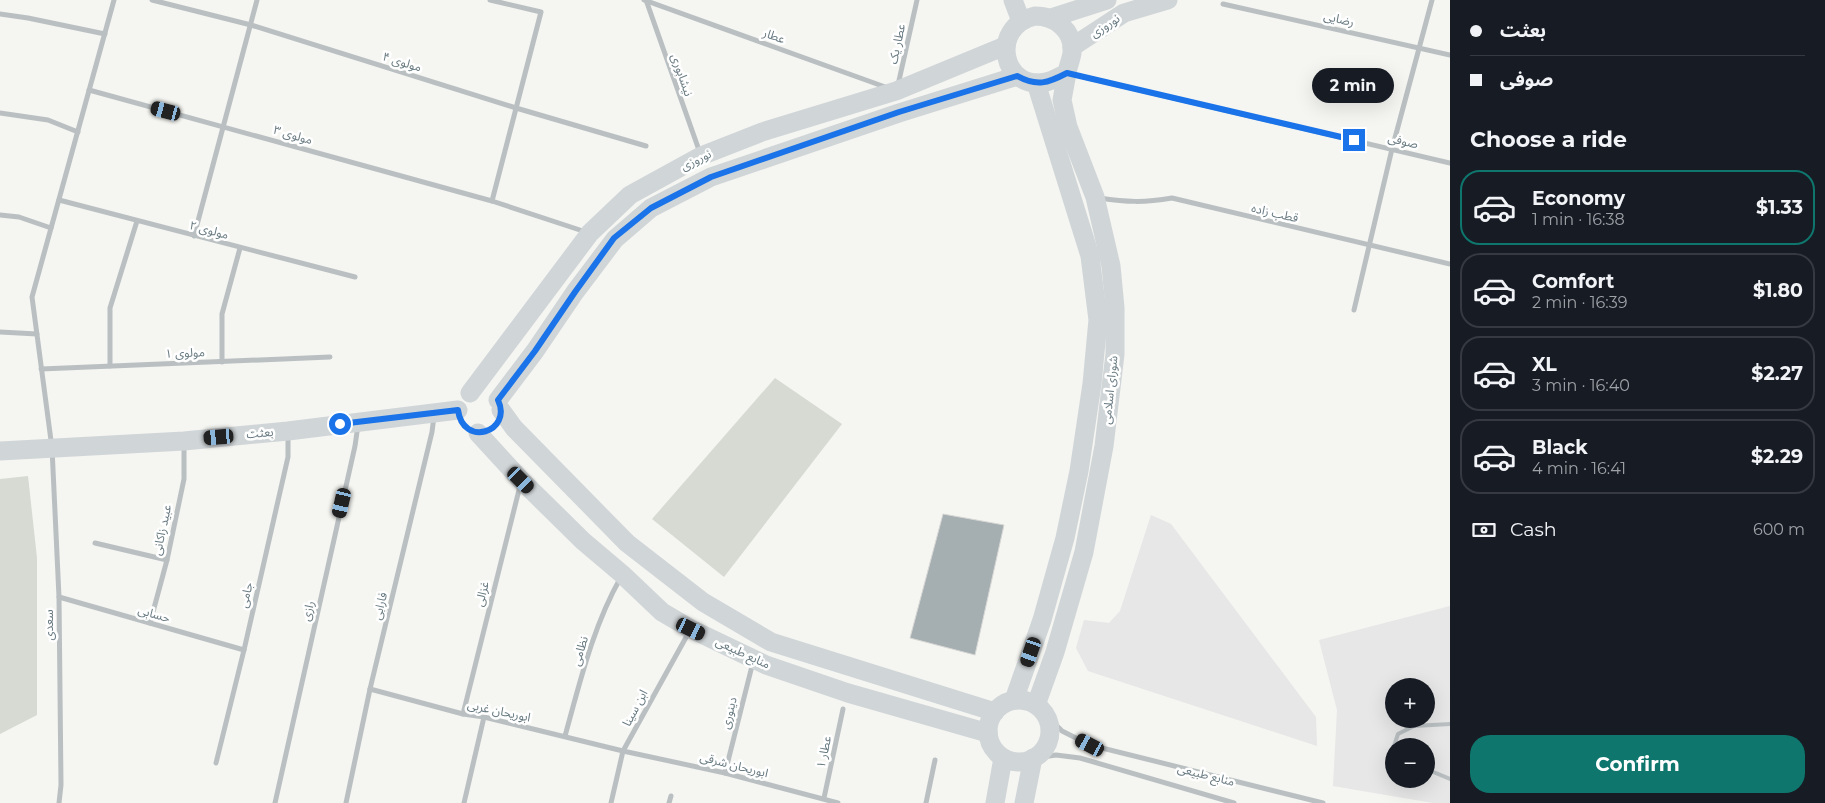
<!DOCTYPE html>
<html lang="en">
<head>
<meta charset="utf-8">
<style>
	:root { --surface:#171b24; --page:#242831; --text:#f1f3f6; --muted:#9ea1a6; --line:#363941; --accent:#0f766e }
	body { margin:0; font-family:Montserrat,"Noto Sans Arabic",sans-serif; background:var(--page); color:var(--text); height:100vh; display:flex; flex-direction:column; font-size:19px; white-space:nowrap }
	* { box-sizing:border-box; margin:0 }
	p { font-size:16px; color:var(--muted) }
	.icon { flex:none; width:28px; height:28px; fill:none; stroke:currentColor; stroke-width:2; stroke-linecap:round; stroke-linejoin:round }
	.map { position:relative; flex:1; overflow:hidden }
	.details { display:flex; flex-direction:column; background:var(--surface); width:375px }
	.details>* { flex:none }
	.top-card { display:grid; align-content:center; height:110px; padding:0 20px; background:var(--surface) }
	.fabs { position:absolute; left:1385px; top:678px; display:grid; gap:10px }
	.fabs a { display:grid; place-items:center; width:50px; height:50px; border-radius:50%; background:var(--surface); box-shadow:0 5px 20px #0002; font-size:25px }
	.end { position:absolute; width:22px; height:22px; margin:-11px; border:6px solid #1a73e8; background:#fff; box-shadow:0 0 0 2px #fff }
	.from { border-radius:50% }
	.bubble { position:absolute; height:35px; border-radius:18px; background:var(--surface); box-shadow:0 5px 20px #0002; font-size:16px; font-weight:700; line-height:35px; text-align:center }
	.car { position:absolute; width:15px; height:30px; margin:-15px -8px; border-radius:6px; box-shadow:0 0 4px 1px #0007; background:linear-gradient(#222 24%,#8ab4d8 0 40%,#222 0 76%,#8ab4d8 0 86%,#222 0) }
	.top-card b { display:flex; align-items:center; gap:18px; height:48px; font-size:19px }
	.top-card b+b { border-top:1px solid var(--line) }
	.top-card i { width:12px; height:12px; background:var(--text) }
	ul { padding:0; list-style:none }
	li { display:flex; align-items:center; gap:15px; height:75px; margin:0 10px 8px; padding:0 10px; border:2px solid var(--line); border-radius:20px }
	li div { flex:1 }
	li b { display:block; font-size:19px }
	li em { font-style:normal; font-weight:700 }
	li.active { border-color:var(--accent) }
	li>.icon { width:45px; height:45px; stroke-width:1.5 }
	h2 { padding:0 20px; font-size:22px; line-height:60px }
	.pay { display:flex; align-items:center; gap:12px; height:55px; padding:0 20px; font-size:19px }
	.pay p { margin-inline-start:auto }
	.action { display:flex; gap:10px; margin-top:auto; padding:10px 20px }
	.action a { flex:1; height:58px; border-radius:20px; background:var(--accent); color:#fff; font-size:20px; font-weight:700; line-height:58px; text-align:center }
	main { display:flex; flex:1; min-height:0 }
	.map>svg:first-child { display:block }
	.built { fill:#e6e7e6; fill-rule:evenodd }
	.green { fill:#d6dad2 }
	.building { fill:#a5aeb1; stroke:#d7d7d5 }
	.lines { fill:none; stroke-linecap:round; stroke-linejoin:round }
	.lane { stroke:#bac0c2; stroke-width:4 }
	.street { stroke:#bac0c2; stroke-width:5 }
	.secondary { stroke:#d0d5d7; stroke-width:19 }
	.route { stroke:#1a73e8; stroke-width:6 }
	.labels { text-anchor:middle; stroke-width:5; stroke-linejoin:round; paint-order:stroke }
	.street-label { font-size:12px; fill:#677981; stroke:#fff }
</style>
</head>
<body>
<main>
<div class="map">
<svg width="1450" height="803" viewBox="0 0 1450 803">
	<rect width="100%" height="100%" fill="#f5f5f2"/>
	<g class="built">
		<path d="M 1151,515 L 1171,524 L 1316,717 L 1317,746 L 1088,671 L 1076,648 L 1084,620 L 1109,623 L 1120,611 Z"/>
		<path d="M 1450,606 L 1450,803 L 1433,803 L 1333,786 L 1337,710 L 1319,640 ZM 1394,686 L 1426,686 L 1426,719 L 1394,719 ZM 1394,746 L 1426,746 L 1426,779 L 1394,779 Z"/>
	</g>
	<g class="green">
		<path d="M 775,378 L 842,424 L 724,577 L 652,519 Z"/>
		<path d="M 28,476 L 37,558 L 37,715 L 0,734 L 0,479 Z"/>
	</g>
	<path class="building" d="M 943,514 L 1004,525 L 975,655 L 910,638 Z"/>
	<g class="lines">
		<g class="lane">
			<path d="M 1394,746 L 1398,734 L 1414,726 L 1450,724"/>
			<path d="M 1426,769 L 1450,779"/>
		</g>
		<g class="street">
			<path d="M 152,0 L 251,25 L 516,108 L 646,146"/>
			<path d="M 490,0 L 541,12 L 492,201"/>
			<path d="M 644,0 L 888,88"/>
			<path d="M 646,0 L 700,153"/>
			<path d="M 1223,4 L 1450,55"/>
			<path d="M 0,14 L 28,18 L 105,34"/>
			<path d="M 1071,74 L 1450,163"/>
			<path d="M 898,85 L 917,0"/>
			<path d="M 89,90 L 492,201 L 586,232"/>
			<path d="M 0,113 L 48,120 L 78,132"/>
			<path d="M 1099,198 C 1127,202 1143,203 1172,198 L 1450,264"/>
			<path d="M 59,200 L 355,277"/>
			<path d="M 0,215 L 19,217 L 51,228"/>
			<path d="M 194,236 L 257,0"/>
			<path d="M 1354,310 L 1392,149 L 1432,0"/>
			<path d="M 0,332 L 37,334"/>
			<path d="M 222,362 L 222,314 L 240,248"/>
			<path d="M 110,366 L 110,308 L 137,221"/>
			<path d="M 41,369 L 330,357"/>
			<path d="M 95,543 L 167,560"/>
			<path d="M 59,597 L 244,650"/>
			<path d="M 150,623 L 167,560 L 184,479 L 184,445"/>
			<path d="M 370,689 L 463,714 L 484,717 L 623,751 L 725,773 L 838,803"/>
			<path d="M 1044,713 L 1062,731 L 1090,745 L 1323,803"/>
			<path d="M 463,714 L 520,486"/>
			<path d="M 565,736 C 580,682 593,626 621,577"/>
			<path d="M 1036,758 L 1056,755 L 1080,758 L 1234,803"/>
			<path d="M 216,763 L 244,650 L 288,457 L 288,434"/>
			<path d="M 725,773 L 753,662"/>
			<path d="M 824,798 L 843,709"/>
			<path d="M 59,803 L 61,785 L 59,597 L 52,448 L 32,297 L 114,0"/>
			<path d="M 275,803 L 355,446 L 358,425"/>
			<path d="M 346,803 L 370,689 L 432,432 L 434,416"/>
			<path d="M 464,803 L 484,717"/>
			<path d="M 611,803 L 623,751 L 689,632"/>
			<path d="M 669,803 L 671,796"/>
			<path d="M 926,803 L 935,760"/>
		</g>
		<g class="secondary">
			<path d="M 1013,0 L 1021,21"/>
			<path d="M 1035,16 C 1056,16 1074,31 1072,53 C 1071,60 1068,66 1067,73 C 1060,76 1053,81 1046,82 C 1003,92 988,27 1035,16 Z"/>
			<path d="M 1051,18 L 1107,0"/>
			<path d="M 1072,47 L 1124,13 L 1168,0"/>
			<path d="M 470,393 L 590,233 L 630,195 L 701,156 L 762,132 L 896,91 L 1005,46"/>
			<path d="M 498,400 L 535,351 L 575,292 L 615,239 L 651,208 L 711,177 L 899,113 L 1017,76"/>
			<path d="M 501,410 L 514,428 L 627,543 L 703,602 L 771,642 L 995,712"/>
			<path d="M 478,433 L 521,480 L 583,541 L 622,574 L 662,612 L 691,629 L 766,665 L 848,693 L 988,733"/>
			<path d="M 0,451 L 184,441 L 288,431 L 458,410"/>
			<path d="M 1014,700 L 1042,620 L 1065,538 L 1079,471 L 1092,384 L 1098,320 L 1090,256 L 1036,83"/>
			<circle cx="1019" cy="731" r="31"/>
			<path d="M 1036,705 L 1055,652 L 1084,552 L 1104,446 L 1115,354 L 1115,308 L 1111,266 L 1095,197 L 1068,127 L 1062,100 L 1067,73"/>
			<path d="M 995,803 L 1003,758"/>
			<path d="M 1024,803 L 1033,758"/>
		</g>
	</g>
	<g class="lines">
		<path class="route" d="M 340,424 L 458,410 C 463,448 513,432 498,400 L 535,351 L 575,292 L 614,238 L 651,208 L 711,177 L 899,112 L 1017,76 C 1037,87 1048,83 1067,73 L 1354,140"/>
	</g>
	<g class="labels">
		<g class="street-label">
			<text transform="translate(1339 19) rotate(13)" y="4">رضایی</text>
			<text transform="translate(1105 26) rotate(-33)" y="4">نوروزی</text>
			<text transform="translate(774 36) rotate(20)" y="4">عطار</text>
			<text transform="translate(897 44) rotate(-78)" y="4">عطار یک</text>
			<text transform="translate(402 62) rotate(17)" y="4">مولوی ۴</text>
			<text transform="translate(682 75) rotate(71)" y="4">نیشابوری</text>
			<text transform="translate(293 135) rotate(16)" y="4">مولوی ۳</text>
			<text transform="translate(1403 141) rotate(13)" y="4">صوفی</text>
			<text transform="translate(696 160) rotate(-26)" y="4">نوروزی</text>
			<text transform="translate(1275 213) rotate(13)" y="4">قطب زاده</text>
			<text transform="translate(209 230) rotate(15)" y="4">مولوی ۲</text>
			<text transform="translate(185 353) rotate(-2)" y="4">مولوی ۱</text>
			<text transform="translate(1110 390) rotate(-84)" y="4">شورای اسلامی</text>
			<text transform="translate(260 433) rotate(-5)" y="4">بعثت</text>
			<text transform="translate(162 530) rotate(-78)" y="4">عبید زاکانی</text>
			<text transform="translate(482 594) rotate(-76)" y="4">غزالی</text>
			<text transform="translate(246 595) rotate(-77)" y="4">جامی</text>
			<text transform="translate(380 606) rotate(-76)" y="4">فارابی</text>
			<text transform="translate(308 611) rotate(-77)" y="4">رازی</text>
			<text transform="translate(154 614) rotate(16)" y="4">حسابی</text>
			<text transform="translate(49 625) rotate(-91)" y="4">سعدی</text>
			<text transform="translate(580 651) rotate(-73)" y="4">نظامی</text>
			<text transform="translate(743 653) rotate(25)" y="4">منابع طبیعی</text>
			<text transform="translate(635 708) rotate(-62)" y="4">ابن سینا</text>
			<text transform="translate(499 711) rotate(12)" y="4">ابوریحان غربی</text>
			<text transform="translate(729 713) rotate(-76)" y="4">دینوری</text>
			<text transform="translate(824 752) rotate(-78)" y="4">عطار ۱</text>
			<text transform="translate(734 765) rotate(14)" y="4">ابوریحان شرقی</text>
			<text transform="translate(1206 775) rotate(14)" y="4">منابع طبیعی</text>
		</g>
	</g>
</svg>
<div class="fabs">
<a>+</a>
<a>−</a>
</div>
<i class="end from" style="left:340px;top:424px"></i>
<i class="end" style="left:1354px;top:140px"></i>
<div class="bubble" style="left:1312px;top:68px;width:82px">2 min</div>
<i class="car" style="left:166px;top:111px;rotate:285deg"></i>
<i class="car" style="left:219px;top:437px;rotate:265deg"></i>
<i class="car" style="left:521px;top:480px;rotate:135deg"></i>
<i class="car" style="left:342px;top:503px;rotate:193deg"></i>
<i class="car" style="left:691px;top:629px;rotate:116deg"></i>
<i class="car" style="left:1031px;top:652px;rotate:199deg"></i>
<i class="car" style="left:1090px;top:745px;rotate:298deg"></i>
</div>
<section class="details">
<div class="top-card">
<b><i class="from"></i>بعثت</b>
<b><i></i>صوفی</b>
</div>
<h2>Choose a ride</h2>
<ul>
<li class="active"><svg class="icon" aria-label="car" viewBox="0 0 24 24"><path d="M5 17H2v-5l4-1 3-4h7l3 4 3 1v5h-3M9 17h6M6 11h13"/><circle cx="7" cy="17" r="2"/><circle cx="17" cy="17" r="2"/></svg><div><b>Economy</b><p>1 min · 16:38</p></div><em>$1.33</em></li>
<li><svg class="icon" aria-label="car" viewBox="0 0 24 24"><path d="M5 17H2v-5l4-1 3-4h7l3 4 3 1v5h-3M9 17h6M6 11h13"/><circle cx="7" cy="17" r="2"/><circle cx="17" cy="17" r="2"/></svg><div><b>Comfort</b><p>2 min · 16:39</p></div><em>$1.80</em></li>
<li><svg class="icon" aria-label="car" viewBox="0 0 24 24"><path d="M5 17H2v-5l4-1 3-4h7l3 4 3 1v5h-3M9 17h6M6 11h13"/><circle cx="7" cy="17" r="2"/><circle cx="17" cy="17" r="2"/></svg><div><b>XL</b><p>3 min · 16:40</p></div><em>$2.27</em></li>
<li><svg class="icon" aria-label="car" viewBox="0 0 24 24"><path d="M5 17H2v-5l4-1 3-4h7l3 4 3 1v5h-3M9 17h6M6 11h13"/><circle cx="7" cy="17" r="2"/><circle cx="17" cy="17" r="2"/></svg><div><b>Black</b><p>4 min · 16:41</p></div><em>$2.29</em></li>
</ul>
<div class="pay"><svg class="icon" aria-label="cash" viewBox="0 0 24 24"><path d="M3 7h18v10H3z"/><circle cx="12" cy="12" r="2"/></svg>Cash<p>600 m</p></div>
<div class="action"><a>Confirm</a></div>
</section>
</main>
</body>
</html>
